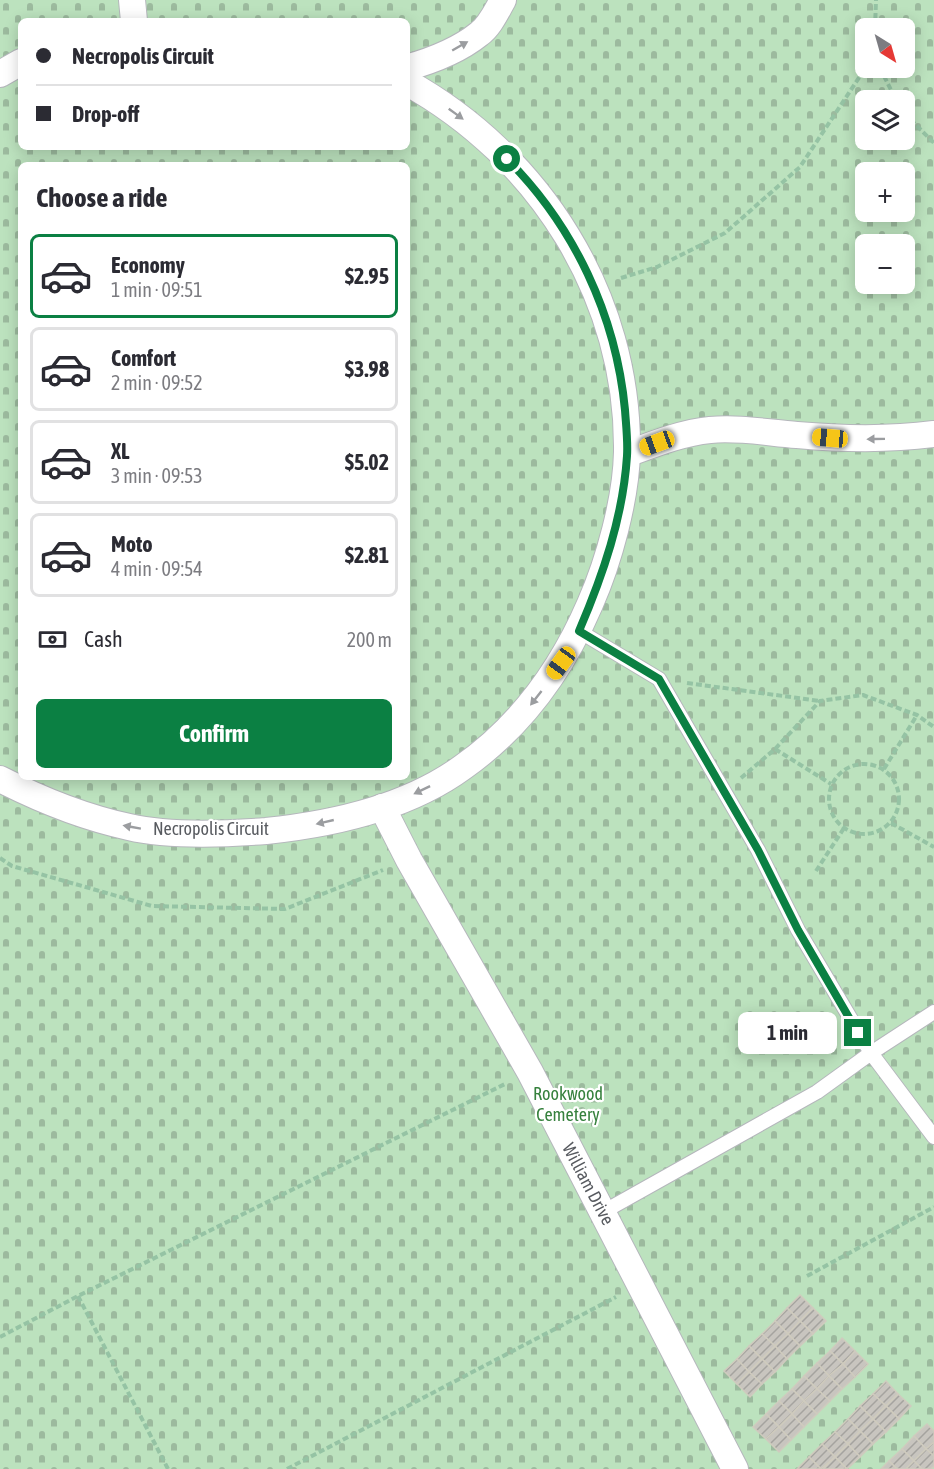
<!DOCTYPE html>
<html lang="en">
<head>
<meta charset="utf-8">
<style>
	:root { --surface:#fff; --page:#f2f2f3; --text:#2b2b33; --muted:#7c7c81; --line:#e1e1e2; --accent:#0b8043 }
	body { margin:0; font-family:"Asap Condensed",sans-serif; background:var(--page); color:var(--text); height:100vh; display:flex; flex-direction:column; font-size:22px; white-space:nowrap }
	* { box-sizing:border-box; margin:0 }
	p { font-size:20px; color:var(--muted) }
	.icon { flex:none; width:33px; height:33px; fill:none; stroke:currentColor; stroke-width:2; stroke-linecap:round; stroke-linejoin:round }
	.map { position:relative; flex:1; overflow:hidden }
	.panel { position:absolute; left:18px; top:162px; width:392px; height:618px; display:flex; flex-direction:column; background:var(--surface); border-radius:9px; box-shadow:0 3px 15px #0003 }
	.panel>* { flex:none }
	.banner { position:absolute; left:18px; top:18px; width:392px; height:132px; border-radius:9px; box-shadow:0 3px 15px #0003; display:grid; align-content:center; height:132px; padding:0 18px; background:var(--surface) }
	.needle { width:39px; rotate:143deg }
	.buttons { position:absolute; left:855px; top:18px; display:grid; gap:12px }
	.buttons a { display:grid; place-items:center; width:60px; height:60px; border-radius:9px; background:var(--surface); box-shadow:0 3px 15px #0003; font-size:30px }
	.end { position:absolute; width:27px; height:27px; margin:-14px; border:8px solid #0b8043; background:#fff; box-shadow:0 0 0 3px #fff }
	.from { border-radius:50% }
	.bubble { position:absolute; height:42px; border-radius:9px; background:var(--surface); box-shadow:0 3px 15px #0003; font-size:20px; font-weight:700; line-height:42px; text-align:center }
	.car { position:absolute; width:18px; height:36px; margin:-18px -9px; border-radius:8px; box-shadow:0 0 4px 2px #0007; background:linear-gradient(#f5c518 24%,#345 0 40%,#f5c518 0 76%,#345 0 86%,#f5c518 0) }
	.banner b { display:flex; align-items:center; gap:21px; height:57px; font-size:22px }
	.banner b+b { border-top:2px solid var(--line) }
	.banner i { width:15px; height:15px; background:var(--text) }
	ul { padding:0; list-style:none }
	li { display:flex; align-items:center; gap:18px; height:84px; margin:0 12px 9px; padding:0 6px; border:3px solid var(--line); border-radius:9px }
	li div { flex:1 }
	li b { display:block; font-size:22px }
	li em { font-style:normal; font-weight:700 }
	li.selected { border-color:var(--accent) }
	li>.icon { width:54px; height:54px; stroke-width:1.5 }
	h2 { padding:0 18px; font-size:27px; line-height:72px }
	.pay { display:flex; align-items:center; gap:15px; height:66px; padding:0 18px; font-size:22px }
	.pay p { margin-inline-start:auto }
	.cta { display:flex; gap:12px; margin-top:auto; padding:12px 18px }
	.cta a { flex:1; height:69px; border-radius:9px; background:var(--accent); color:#fff; font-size:24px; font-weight:700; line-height:69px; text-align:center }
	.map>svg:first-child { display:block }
	.cemetery { fill:url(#cemetery-stones); fill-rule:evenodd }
	.building { fill:url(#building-hatch); stroke:#cfcbbe; stroke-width:1.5 }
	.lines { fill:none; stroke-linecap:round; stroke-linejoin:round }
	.lane-casing { stroke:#b5b7bc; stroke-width:16 }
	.street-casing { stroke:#b5b7bc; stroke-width:28 }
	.path { stroke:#95c3a4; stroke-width:4; stroke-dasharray:6 3; stroke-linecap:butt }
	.lane { stroke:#fff; stroke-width:14 }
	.street { stroke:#fff; stroke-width:26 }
	.oneway { fill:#9b9da0 }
	.route { stroke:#0b8043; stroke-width:8 }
	.labels { text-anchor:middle; stroke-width:4.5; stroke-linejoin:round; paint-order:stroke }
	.street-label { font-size:18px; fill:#585b60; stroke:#fff }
	.park-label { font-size:18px; fill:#36813d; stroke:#fff }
</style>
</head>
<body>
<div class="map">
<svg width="934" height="1469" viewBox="0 0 934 1469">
	<defs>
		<pattern id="cemetery-stones" width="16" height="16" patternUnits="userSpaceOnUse" patternTransform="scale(1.5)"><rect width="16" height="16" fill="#bce2be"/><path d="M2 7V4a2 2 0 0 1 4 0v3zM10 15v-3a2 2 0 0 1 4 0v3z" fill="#9cba9e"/></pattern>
		<pattern id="building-hatch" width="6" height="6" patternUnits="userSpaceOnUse" patternTransform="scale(1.5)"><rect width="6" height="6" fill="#c8c5bf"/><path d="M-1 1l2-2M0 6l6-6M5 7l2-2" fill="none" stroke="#a5a39f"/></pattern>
	</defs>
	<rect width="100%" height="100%" fill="#ebe9df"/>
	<path class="cemetery" d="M 0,0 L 934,0 L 934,1469 L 0,1469 ZM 21,21 L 406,21 L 406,147 L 21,147 ZM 866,28 L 904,28 L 904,68 L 866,68 ZM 866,100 L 904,100 L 904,140 L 866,140 ZM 21,165 L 406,165 L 406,777 L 21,777 ZM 866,172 L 904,172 L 904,212 L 866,212 ZM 866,244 L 904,244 L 904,284 L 866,284 Z"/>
	<g class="building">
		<path d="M 800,1295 L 813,1308 L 800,1321 L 787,1308 Z"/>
		<path d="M 787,1308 L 800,1321 L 788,1334 L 775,1321 Z"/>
		<path d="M 813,1308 L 826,1321 L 813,1334 L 800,1321 Z"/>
		<path d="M 775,1321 L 788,1334 L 775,1346 L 762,1334 Z"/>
		<path d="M 800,1321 L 813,1334 L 800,1346 L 788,1334 Z"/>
		<path d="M 762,1334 L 775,1346 L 762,1359 L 749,1346 Z"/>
		<path d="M 788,1334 L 800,1346 L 787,1359 L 775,1346 Z"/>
		<path d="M 842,1338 L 855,1351 L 843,1364 L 830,1351 Z"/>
		<path d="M 749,1346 L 762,1359 L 749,1372 L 737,1359 Z"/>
		<path d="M 775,1346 L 787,1359 L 775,1372 L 762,1359 Z"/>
		<path d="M 830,1351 L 843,1364 L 829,1376 L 817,1363 Z"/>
		<path d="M 855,1351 L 868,1364 L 855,1377 L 843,1364 Z"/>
		<path d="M 737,1359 L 749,1372 L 737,1384 L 724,1371 Z"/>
		<path d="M 762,1359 L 775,1372 L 762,1384 L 749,1372 Z"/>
		<path d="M 817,1363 L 829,1376 L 817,1389 L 804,1376 Z"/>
		<path d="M 843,1364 L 855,1377 L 842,1389 L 829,1376 Z"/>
		<path d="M 749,1372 L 762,1384 L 750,1397 L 737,1384 Z"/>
		<path d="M 804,1376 L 817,1389 L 804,1401 L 792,1389 Z"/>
		<path d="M 829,1376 L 842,1389 L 830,1401 L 817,1389 Z"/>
		<path d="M 886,1381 L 898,1394 L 886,1406 L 873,1394 Z"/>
		<path d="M 792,1389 L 804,1401 L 792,1414 L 779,1401 Z"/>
		<path d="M 817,1389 L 830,1401 L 817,1414 L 804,1401 Z"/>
		<path d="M 873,1394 L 886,1406 L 873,1419 L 860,1406 Z"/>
		<path d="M 898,1394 L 911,1406 L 899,1419 L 886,1406 Z"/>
		<path d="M 779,1401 L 792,1414 L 779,1427 L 766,1414 Z"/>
		<path d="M 804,1401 L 817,1414 L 804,1427 L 792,1414 Z"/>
		<path d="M 860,1406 L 873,1419 L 860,1431 L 848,1419 Z"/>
		<path d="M 886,1406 L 899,1419 L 886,1432 L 873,1419 Z"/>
		<path d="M 766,1414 L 779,1427 L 766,1439 L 753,1427 Z"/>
		<path d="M 792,1414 L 804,1427 L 791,1440 L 779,1427 Z"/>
		<path d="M 848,1419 L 860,1431 L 848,1444 L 835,1432 Z"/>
		<path d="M 873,1419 L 886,1432 L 873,1444 L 860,1431 Z"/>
		<path d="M 927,1424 L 934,1431 L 934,1442 L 926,1449 L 914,1436 Z"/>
		<path d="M 779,1427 L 791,1440 L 779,1452 L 766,1439 Z"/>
		<path d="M 860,1431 L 873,1444 L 860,1457 L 848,1444 Z"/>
		<path d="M 835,1432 L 848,1444 L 835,1457 L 822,1444 Z"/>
		<path d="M 914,1436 L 926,1449 L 914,1461 L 902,1449 Z"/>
		<path d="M 934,1442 L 934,1456 L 926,1449 Z"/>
		<path d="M 822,1444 L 835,1457 L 821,1469 L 809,1457 Z"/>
		<path d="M 848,1444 L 860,1457 L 847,1469 L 835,1457 Z"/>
		<path d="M 902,1449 L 914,1461 L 906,1469 L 897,1469 L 889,1461 Z"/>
		<path d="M 926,1449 L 934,1456 L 934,1466 L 931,1469 L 922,1469 L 914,1461 Z"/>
		<path d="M 809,1457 L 821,1469 L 797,1469 Z"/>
		<path d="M 835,1457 L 847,1469 L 823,1469 Z"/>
		<path d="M 889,1461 L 897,1469 L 881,1469 Z"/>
		<path d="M 914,1461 L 922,1469 L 906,1469 Z"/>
	</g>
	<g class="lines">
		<g class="lane-casing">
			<g id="lane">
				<path d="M 579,631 L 659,679 L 758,850 L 798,930 L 871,1053 L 934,1012"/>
				<path d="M 603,1212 L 817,1092 L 871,1053 L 934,1137"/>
			</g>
		</g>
		<g class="street-casing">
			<g id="street">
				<path d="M 132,0 L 134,21"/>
				<path d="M 406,68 C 431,61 458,51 479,34 C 490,26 496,12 503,0"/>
				<path d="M 0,74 L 21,62"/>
				<path d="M 627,454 C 654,444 681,433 710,430 C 739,427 769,433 797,435 C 843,439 888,440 934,434"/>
				<path d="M 0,779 C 41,800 83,817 129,827 C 167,836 226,834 266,831 C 334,824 407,808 463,767 C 521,726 562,669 590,604 C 609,561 626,499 627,452 C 629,297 540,156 406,82"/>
				<path d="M 382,807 L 409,860 L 530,1072 L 735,1469"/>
			</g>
		</g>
		<g class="path">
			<path d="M 875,28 L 876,0"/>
			<path d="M 880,68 L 896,100"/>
			<path d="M 904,113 L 934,143"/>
			<path d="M 621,278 L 657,267 L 725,233 L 800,167 L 866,67"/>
			<path d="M 687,683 L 820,701"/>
			<path d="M 775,749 L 831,784"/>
			<circle cx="864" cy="799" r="35"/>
			<path d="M 884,769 L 917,715"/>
			<path d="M 741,778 L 775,749 L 820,701 L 863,695 L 917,715 L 934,727"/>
			<path d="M 891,823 L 934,847"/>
			<path d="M 0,858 L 12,866 L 152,906 L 285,909 L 383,870"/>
			<path d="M 816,871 L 844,828"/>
			<path d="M 807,1276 L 934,1207"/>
			<path d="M 78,1296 L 168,1469"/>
			<path d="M 0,1337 L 78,1296 L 505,1084"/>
			<path d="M 287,1469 L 616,1297"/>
		</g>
		<use href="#lane" class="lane"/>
		<use href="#street" class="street"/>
	</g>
	<defs><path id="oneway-solid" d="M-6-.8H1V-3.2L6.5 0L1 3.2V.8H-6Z" transform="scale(1.5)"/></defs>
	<g class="oneway">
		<use href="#oneway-solid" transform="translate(460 46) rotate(-30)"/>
		<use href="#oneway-solid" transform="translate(456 114) rotate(36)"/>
		<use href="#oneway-solid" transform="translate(876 439) rotate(179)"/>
		<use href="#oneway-solid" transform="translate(536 698) rotate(128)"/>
		<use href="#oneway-solid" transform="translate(422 790) rotate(154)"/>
		<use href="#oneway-solid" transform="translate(325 822) rotate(167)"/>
		<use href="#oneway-solid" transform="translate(132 827) rotate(-170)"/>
	</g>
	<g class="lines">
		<path class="route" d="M 507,159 C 574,226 616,315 625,410 C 626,425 628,441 627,456 C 623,517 603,575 579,631 L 659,679 L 758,850 L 798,930 L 858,1033"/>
	</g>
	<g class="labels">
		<g class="street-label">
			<text x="211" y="835">Necropolis Circuit</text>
			<text transform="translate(588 1184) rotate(62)" y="6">William Drive</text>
		</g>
		<g class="park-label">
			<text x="568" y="1100">Rookwood<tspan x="568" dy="21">Cemetery</tspan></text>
		</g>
	</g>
</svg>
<div class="buttons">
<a><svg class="needle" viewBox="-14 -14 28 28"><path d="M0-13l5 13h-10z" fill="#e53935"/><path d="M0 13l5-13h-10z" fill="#7c7c81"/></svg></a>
<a><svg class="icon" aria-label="layers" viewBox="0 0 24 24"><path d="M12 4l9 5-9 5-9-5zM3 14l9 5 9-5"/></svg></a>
<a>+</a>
<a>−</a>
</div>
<i class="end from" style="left:507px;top:159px"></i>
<i class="end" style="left:858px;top:1033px"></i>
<div class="bubble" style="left:738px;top:1012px;width:99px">1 min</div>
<i class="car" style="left:830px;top:438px;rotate:275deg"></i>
<i class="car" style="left:657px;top:443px;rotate:250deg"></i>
<i class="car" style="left:561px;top:663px;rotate:216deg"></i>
<div class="banner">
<b><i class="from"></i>Necropolis Circuit</b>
<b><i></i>Drop-off</b>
</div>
<section class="panel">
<h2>Choose a ride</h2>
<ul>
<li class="selected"><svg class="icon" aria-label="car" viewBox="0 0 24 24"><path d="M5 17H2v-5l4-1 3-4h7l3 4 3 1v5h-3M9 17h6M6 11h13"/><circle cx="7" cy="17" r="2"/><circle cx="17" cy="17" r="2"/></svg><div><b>Economy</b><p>1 min · 09:51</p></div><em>$2.95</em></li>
<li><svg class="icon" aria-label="car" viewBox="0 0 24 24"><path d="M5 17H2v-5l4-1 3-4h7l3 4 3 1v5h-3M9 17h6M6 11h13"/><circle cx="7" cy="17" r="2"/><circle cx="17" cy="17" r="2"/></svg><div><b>Comfort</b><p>2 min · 09:52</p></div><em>$3.98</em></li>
<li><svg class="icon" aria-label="car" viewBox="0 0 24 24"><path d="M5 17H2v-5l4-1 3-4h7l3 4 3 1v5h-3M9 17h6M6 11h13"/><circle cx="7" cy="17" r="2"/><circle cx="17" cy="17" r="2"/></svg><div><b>XL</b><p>3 min · 09:53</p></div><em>$5.02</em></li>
<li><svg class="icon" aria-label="car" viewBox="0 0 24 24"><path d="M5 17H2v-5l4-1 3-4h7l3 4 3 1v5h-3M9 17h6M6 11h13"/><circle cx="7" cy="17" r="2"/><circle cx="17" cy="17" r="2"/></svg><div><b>Moto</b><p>4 min · 09:54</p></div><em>$2.81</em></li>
</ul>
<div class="pay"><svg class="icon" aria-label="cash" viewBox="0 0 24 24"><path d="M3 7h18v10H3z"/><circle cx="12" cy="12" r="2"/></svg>Cash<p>200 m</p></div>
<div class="cta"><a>Confirm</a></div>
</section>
</div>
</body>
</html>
